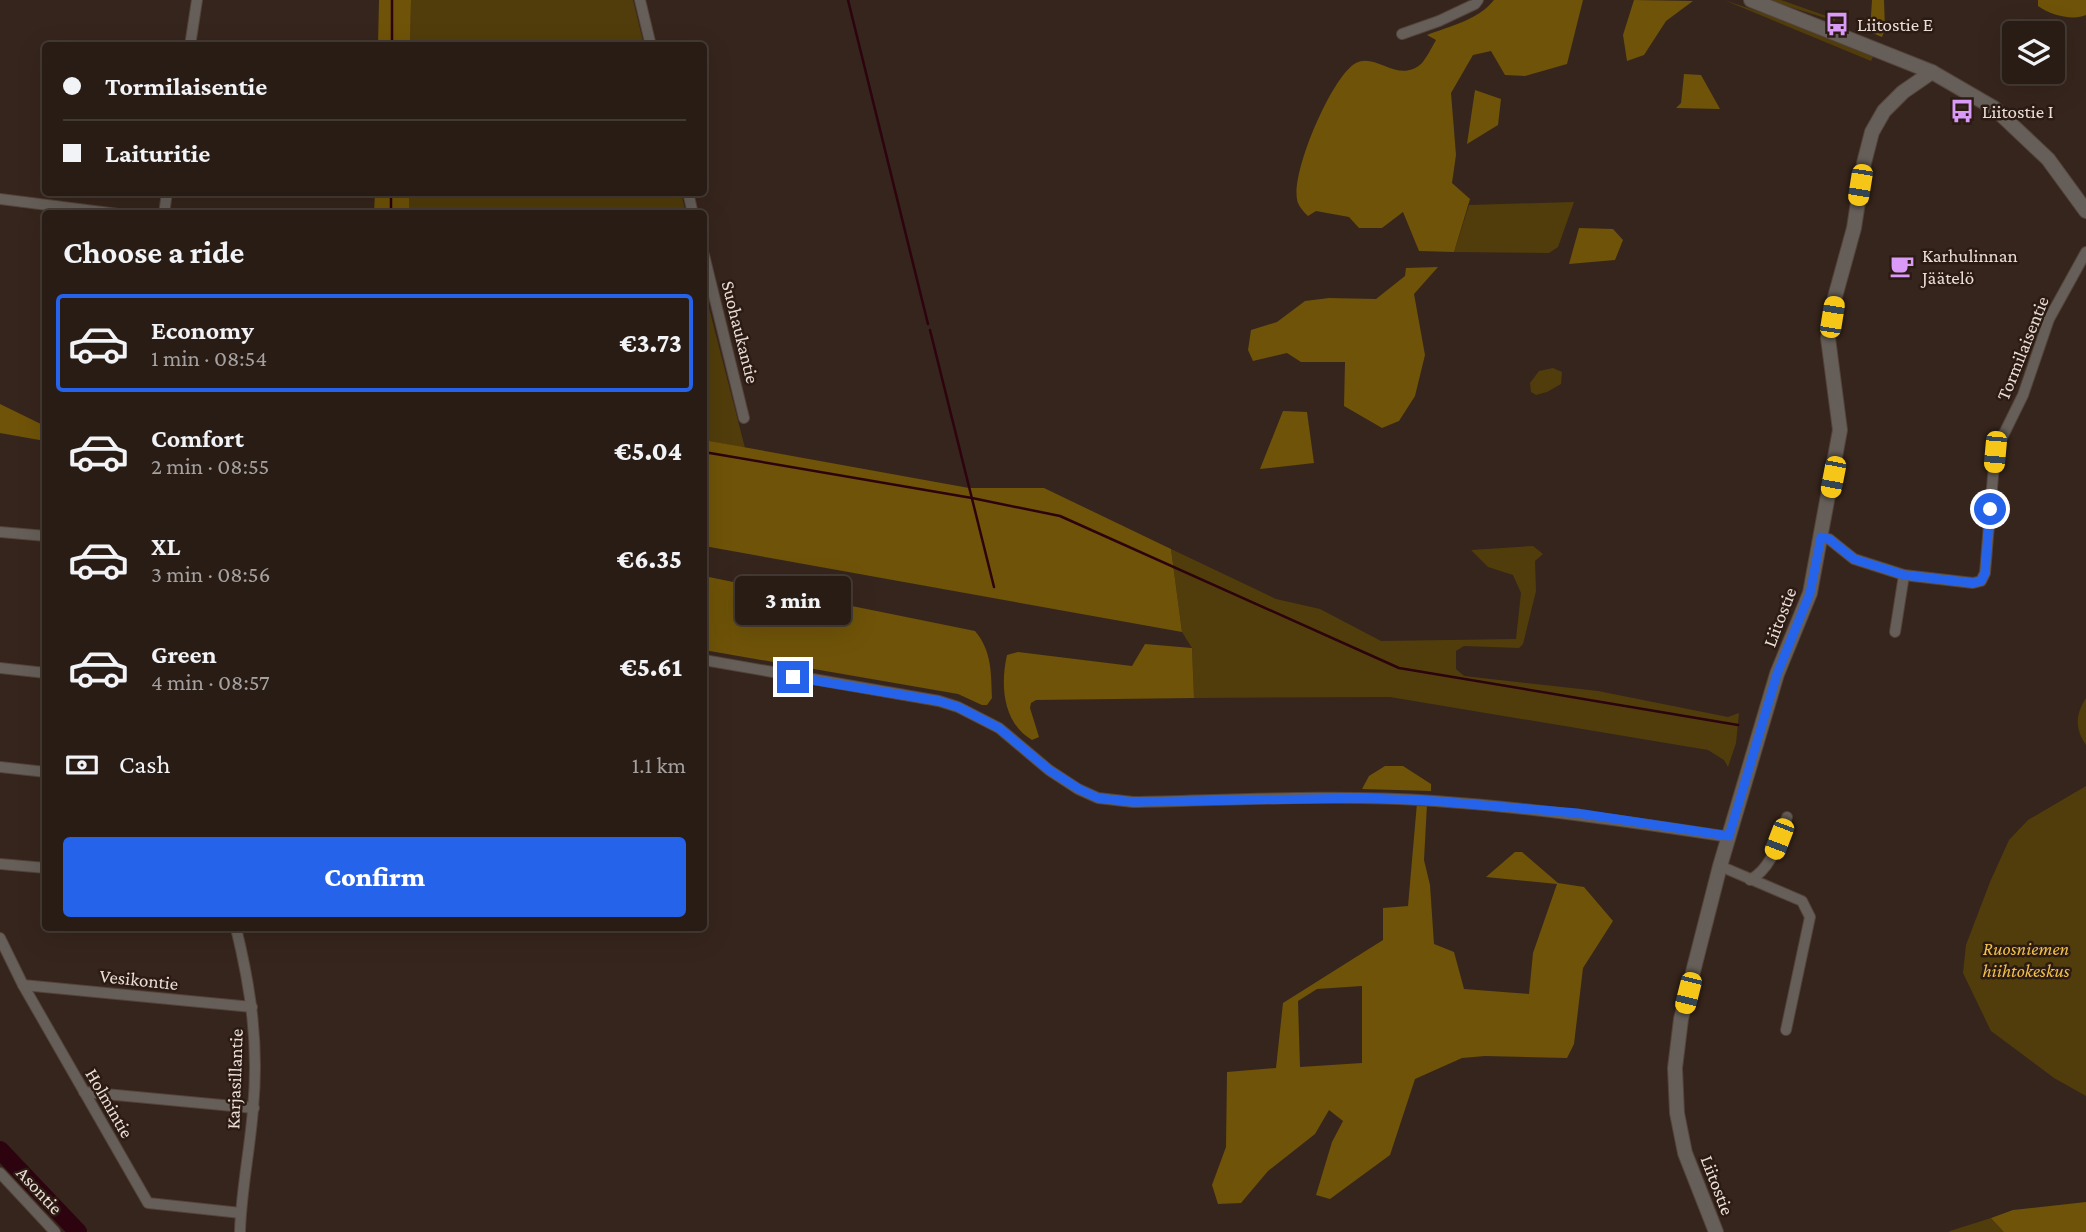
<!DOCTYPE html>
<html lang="en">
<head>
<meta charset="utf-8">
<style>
	:root { --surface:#281c15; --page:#342922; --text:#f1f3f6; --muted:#a5a1a0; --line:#443a34; --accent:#2563eb }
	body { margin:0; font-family:"Crimson Pro",serif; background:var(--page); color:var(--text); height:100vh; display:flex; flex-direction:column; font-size:26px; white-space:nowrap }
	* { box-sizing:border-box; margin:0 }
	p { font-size:23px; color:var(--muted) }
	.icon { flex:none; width:38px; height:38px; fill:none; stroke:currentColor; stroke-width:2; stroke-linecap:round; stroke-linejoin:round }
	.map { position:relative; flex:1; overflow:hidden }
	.drawer { position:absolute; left:42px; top:210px; width:665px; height:721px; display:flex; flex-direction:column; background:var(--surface); border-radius:7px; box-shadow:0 7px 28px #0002,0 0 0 2px var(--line) }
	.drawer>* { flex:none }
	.hud { position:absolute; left:42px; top:42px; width:665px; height:154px; border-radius:7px; box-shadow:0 7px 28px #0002,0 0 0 2px var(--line); display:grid; align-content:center; height:154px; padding:0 21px; background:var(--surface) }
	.buttons { position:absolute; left:2002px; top:21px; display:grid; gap:14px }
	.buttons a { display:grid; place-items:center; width:63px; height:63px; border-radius:7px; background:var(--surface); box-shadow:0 7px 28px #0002,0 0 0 2px var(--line); font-size:35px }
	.end { position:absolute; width:32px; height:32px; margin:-16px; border:9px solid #2563eb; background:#fff; box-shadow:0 0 0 4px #fff }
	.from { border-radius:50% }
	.bubble { position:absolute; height:49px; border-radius:7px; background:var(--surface); box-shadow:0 7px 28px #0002,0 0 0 2px var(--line); font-size:23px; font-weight:800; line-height:49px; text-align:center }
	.car { position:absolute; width:21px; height:42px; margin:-21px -10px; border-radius:9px; box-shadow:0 0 5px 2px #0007; background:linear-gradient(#f5c518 24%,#345 0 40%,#f5c518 0 76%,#345 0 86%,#f5c518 0) }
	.hud b { display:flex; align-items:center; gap:24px; height:66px; font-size:26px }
	.hud b+b { border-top:2px solid var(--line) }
	.hud i { width:18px; height:18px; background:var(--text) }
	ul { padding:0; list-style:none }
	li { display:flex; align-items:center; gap:21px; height:98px; margin:0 14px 10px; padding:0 7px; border:4px solid transparent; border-radius:7px }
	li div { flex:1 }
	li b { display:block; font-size:26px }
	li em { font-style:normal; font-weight:800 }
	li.on { border-color:var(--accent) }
	li>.icon { width:63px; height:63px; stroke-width:1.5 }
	h2 { padding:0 21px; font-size:32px; line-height:84px }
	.pay { display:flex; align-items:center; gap:18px; height:77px; padding:0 21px; font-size:26px }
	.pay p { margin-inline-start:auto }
	.primary-button { display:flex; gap:14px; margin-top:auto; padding:14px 21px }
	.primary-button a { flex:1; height:80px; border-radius:7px; background:var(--accent); color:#fff; font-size:28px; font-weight:800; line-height:80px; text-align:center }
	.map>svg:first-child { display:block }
	.green { fill:#513d0b }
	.forest { fill:#6f5308; fill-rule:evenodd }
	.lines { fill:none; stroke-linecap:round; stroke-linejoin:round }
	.stream { stroke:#2c030e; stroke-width:2.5 }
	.river { stroke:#2c030e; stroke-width:18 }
	.minor-casing { stroke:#53433a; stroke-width:12 }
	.tertiary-casing { stroke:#53433a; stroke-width:16 }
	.minor { stroke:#665f59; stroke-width:10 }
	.tertiary { stroke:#665f59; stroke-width:14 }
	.route { stroke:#2563eb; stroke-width:9 }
	.labels { text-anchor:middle; stroke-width:5; stroke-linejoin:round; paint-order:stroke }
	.poi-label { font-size:19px; fill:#eaded8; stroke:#2c1b13; text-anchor:start }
	.street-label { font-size:19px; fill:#eaded8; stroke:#2c1b13 }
	.park-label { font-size:19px; font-style:italic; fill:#f2c14a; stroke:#2c1b13 }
</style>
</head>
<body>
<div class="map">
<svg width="2086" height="1232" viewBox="0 0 2086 1232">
	<rect width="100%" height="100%" fill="#36251c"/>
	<g class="green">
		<path d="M 411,0 L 633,0 L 644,45 L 410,45 Z"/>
		<path d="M 1724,0 L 1834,37 L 1873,57 L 1871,61 Z"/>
		<path d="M 1768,0 L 1781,0 L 1835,19 L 1835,21 Z"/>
		<path d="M 409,193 L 681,193 L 686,213 L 409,213 Z"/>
		<path d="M 1574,202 L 1558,247 L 1549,253 L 1454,252 L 1469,205 Z"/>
		<path d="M 704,303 L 709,308 L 745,448 L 704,440 Z"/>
		<path d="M 1553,368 L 1562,372 L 1561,384 L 1547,392 L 1536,395 L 1531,392 L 1530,383 L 1539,371 Z"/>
		<path d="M 1533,546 L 1543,554 L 1535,561 L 1536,591 L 1523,644 L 1519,648 L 1464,646 L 1456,651 L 1456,669 L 1464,676 L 1598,691 L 1728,717 L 1739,713 L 1736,743 L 1728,767 L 1724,760 L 1708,750 L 1390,697 L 1194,698 L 1192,648 L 1182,632 L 1171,549 L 1276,599 L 1320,609 L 1381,641 L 1516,639 L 1521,593 L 1513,575 L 1488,567 L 1471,550 Z"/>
		<path d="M 2086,698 L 2086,745 C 2075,729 2075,715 2086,698 Z"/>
		<path d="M 2086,786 L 2086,1096 L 2054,1078 L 1991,1031 L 1963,973 L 1966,945 L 1990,882 L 2009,840 L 2028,820 Z"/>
		<path d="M 1991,1218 L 2015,1232 L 1949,1232 L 1950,1231 Z"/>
	</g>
	<g class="forest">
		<path d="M 379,0 L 411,0 L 410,45 L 378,45 Z"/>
		<path d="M 1494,0 L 1583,0 L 1567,64 L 1525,76 L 1505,75 L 1491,51 L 1473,55 L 1451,93 L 1456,155 L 1452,183 L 1470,199 L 1454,252 L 1419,251 L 1403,212 L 1382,228 L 1359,228 L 1349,217 L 1316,211 L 1308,216 C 1305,213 1300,208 1298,203 C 1288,178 1332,75 1356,63 C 1376,52 1399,85 1422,63 C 1427,57 1432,47 1436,40 L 1427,35 C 1450,26 1478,20 1494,0 Z"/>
		<path d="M 1634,0 L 1693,1 L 1666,21 L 1644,55 L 1627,61 L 1623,35 Z"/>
		<path d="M 1872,0 L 1884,0 L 1885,29 L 1882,37 L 1870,32 Z"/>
		<path d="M 2038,0 L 2086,0 L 2086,15 C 2073,21 2050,15 2038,6 Z"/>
		<path d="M 1684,74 L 1701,75 L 1720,109 L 1676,108 L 1681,103 Z"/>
		<path d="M 1475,90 L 1501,99 L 1498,125 L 1467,144 Z"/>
		<path d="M 375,193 L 409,193 L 409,213 L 374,213 Z"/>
		<path d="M 1579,228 L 1613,229 L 1623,240 L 1615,260 L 1569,264 Z"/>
		<path d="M 1438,267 L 1414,294 L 1425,355 L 1415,396 L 1399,421 L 1382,428 L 1344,406 L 1345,362 L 1301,362 L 1287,353 L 1253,361 L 1248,350 L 1251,330 L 1277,322 L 1305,301 L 1329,298 L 1376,299 L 1405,276 L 1406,268 Z"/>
		<path d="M 0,404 L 45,426 L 45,441 L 0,433 Z"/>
		<path d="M 1283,411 L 1307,412 L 1314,463 L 1260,469 Z"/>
		<path d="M 704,440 L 969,488 L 1044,488 L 1171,549 L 1182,632 L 704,546 Z"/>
		<path d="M 704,576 L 975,631 C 992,651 991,673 992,698 L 987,705 L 982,705 L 958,694 L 704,650 Z"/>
		<path d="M 1145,644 L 1192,648 L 1194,698 L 1036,700 L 1031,703 L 1030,708 L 1039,737 L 1032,740 C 1003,723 1000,686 1007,655 L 1018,652 L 1132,666 Z"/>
		<path d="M 1385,766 L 1403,766 L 1431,784 L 1431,791 L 1362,789 L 1369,776 Z"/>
		<path d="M 1417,803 L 1427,804 L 1424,860 L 1430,885 L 1434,944 L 1454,952 L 1464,989 L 1529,994 L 1533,953 L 1557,884 L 1486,877 L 1515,852 L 1522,852 L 1558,883 L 1584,887 L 1613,921 L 1583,968 L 1574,1044 L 1567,1058 L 1485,1056 L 1462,1058 L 1415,1079 L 1390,1155 L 1330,1199 L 1316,1195 L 1332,1142 L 1343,1121 L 1329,1110 L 1315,1134 L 1268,1171 L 1241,1203 L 1218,1204 L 1212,1185 L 1226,1147 L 1227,1072 L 1276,1068 L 1283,1003 L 1383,940 L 1383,908 L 1408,906 ZM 1362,986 L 1362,1063 L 1300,1067 L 1298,1001 L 1317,989 Z"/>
		<path d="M 2086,1202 L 2086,1232 L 2004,1232 L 1991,1218 L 2013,1210 Z"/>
	</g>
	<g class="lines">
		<g class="stream">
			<path d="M 848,0 L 928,324"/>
			<path d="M 392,46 L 392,0"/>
			<path d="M 391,214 L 391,192"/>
			<path d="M 930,330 L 994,587"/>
			<path d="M 704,452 L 972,498 L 1060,516 L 1399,668 L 1738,725"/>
		</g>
		<path class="river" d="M 0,1150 L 78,1232"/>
		<g class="minor-casing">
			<g id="minor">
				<path d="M 640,0 L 651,46"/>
				<path d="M 1402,34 L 1439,21 L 1475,4 L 1478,0"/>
				<path d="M 190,46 L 197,0"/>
				<path d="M 688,192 L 693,214"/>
				<path d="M 0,199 L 118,214"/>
				<path d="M 164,214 L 167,192"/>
				<path d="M 704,255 L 744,418"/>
				<path d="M 0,532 L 46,536"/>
				<path d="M 1821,537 L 1829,539 L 1854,559 L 1904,575 L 1973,583 L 1981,581 L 1985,573 L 1995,452 L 2023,395 L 2049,319 L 2086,252"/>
				<path d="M 1895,632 L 1904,575"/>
				<path d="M 704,660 L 939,701 L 958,707 L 999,728 L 1049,770 L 1078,789 L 1098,798 L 1133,802 C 1233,800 1335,794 1435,801 C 1534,808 1631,822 1729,837"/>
				<path d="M 0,668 L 46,673"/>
				<path d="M 0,767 L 46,772"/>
				<path d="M 0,864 L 46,868"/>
				<path d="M 1720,866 L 1802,901 L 1810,917 L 1786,1030"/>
				<path d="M 1750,880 C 1773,867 1778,841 1787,817"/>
				<path d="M 236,928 C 251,989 259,1045 253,1109 C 250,1150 241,1191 240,1232"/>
				<path d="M 0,938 L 23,985 L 148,1203 L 241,1213"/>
				<path d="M 23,985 L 252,1007"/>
				<path d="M 84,1092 L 254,1108"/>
				<path d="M 0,1173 L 55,1232"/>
			</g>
		</g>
		<g class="tertiary-casing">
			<g id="tertiary">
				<path d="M 1751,0 L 1932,72 L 1994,108 L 2048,159 L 2086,211"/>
				<path d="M 1716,1232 L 1685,1153 L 1677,1113 L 1675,1068 L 1681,1019 L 1720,866 L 1777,674 L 1810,593 L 1840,430 L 1828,338 L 1835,297 L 1854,228 L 1864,163 L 1872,132 L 1884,111 L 1903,92 L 1932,72"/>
			</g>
		</g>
		<use href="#minor" class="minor"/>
		<use href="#tertiary" class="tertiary"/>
	</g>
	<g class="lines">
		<path class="route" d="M 793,677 L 939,701 L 958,707 L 999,728 L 1049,770 L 1079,789 L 1098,798 L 1133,802 L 1365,798 L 1434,801 L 1577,813 L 1729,836 L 1777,674 L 1810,593 L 1821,537 L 1829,539 L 1854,559 L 1904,575 L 1973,583 L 1981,581 L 1985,573 L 1990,509"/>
	</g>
	<defs>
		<g id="bus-bare" transform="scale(1.89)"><path d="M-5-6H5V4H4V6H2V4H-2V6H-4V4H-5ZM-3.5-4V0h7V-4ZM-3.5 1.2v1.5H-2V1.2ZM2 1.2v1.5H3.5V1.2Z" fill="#d99af8" stroke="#2c1b13" stroke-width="2.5" paint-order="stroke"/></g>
		<g id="cafe-bare" transform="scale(1.89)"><path d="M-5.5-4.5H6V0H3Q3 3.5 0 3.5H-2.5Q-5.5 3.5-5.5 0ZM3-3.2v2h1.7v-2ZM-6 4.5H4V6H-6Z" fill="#d99af8" stroke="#2c1b13" stroke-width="2.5" paint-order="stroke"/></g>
	</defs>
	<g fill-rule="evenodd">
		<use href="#bus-bare" x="1837" y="24"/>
		<use href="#bus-bare" x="1962" y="111"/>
		<use href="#cafe-bare" x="1902" y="266"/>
	</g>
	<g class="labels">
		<g class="poi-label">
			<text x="1857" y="31">Liitostie E</text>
			<text x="1982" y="118">Liitostie I</text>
			<text x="1922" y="262">Karhulinnan<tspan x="1922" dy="22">Jäätelö</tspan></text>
		</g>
		<g class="street-label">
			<text transform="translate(741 332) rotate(76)" y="7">Suohaukantie</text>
			<text transform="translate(2022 348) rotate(-68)" y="7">Tormilaisentie</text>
			<text transform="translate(1779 617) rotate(-69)" y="7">Liitostie</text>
			<text transform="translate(139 979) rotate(6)" y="7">Vesikontie</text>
			<text transform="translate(234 1079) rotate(-88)" y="7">Karjasillantie</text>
			<text transform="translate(110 1103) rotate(60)" y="7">Holmintie</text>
			<text transform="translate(1718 1185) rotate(69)" y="7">Liitostie</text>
			<text transform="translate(40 1190) rotate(47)" y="7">Asontie</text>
		</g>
		<g class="park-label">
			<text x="2026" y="955">Ruosniemen<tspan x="2026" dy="22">hiihtokeskus</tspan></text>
		</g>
	</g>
</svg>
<div class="buttons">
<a><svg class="icon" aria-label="layers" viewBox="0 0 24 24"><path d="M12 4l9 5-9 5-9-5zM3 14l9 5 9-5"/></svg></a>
</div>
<i class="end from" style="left:1990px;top:509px"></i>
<i class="end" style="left:793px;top:677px"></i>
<div class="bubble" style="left:735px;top:576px;width:116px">3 min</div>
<i class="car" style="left:1860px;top:185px;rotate:189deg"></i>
<i class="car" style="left:1832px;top:317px;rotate:9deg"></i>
<i class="car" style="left:1995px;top:452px;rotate:185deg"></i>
<i class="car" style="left:1833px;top:477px;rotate:191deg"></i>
<i class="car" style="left:1779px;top:839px;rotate:201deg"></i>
<i class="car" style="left:1688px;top:993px;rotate:194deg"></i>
<div class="hud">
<b><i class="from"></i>Tormilaisentie</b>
<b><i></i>Laituritie</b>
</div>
<section class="drawer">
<h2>Choose a ride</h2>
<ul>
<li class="on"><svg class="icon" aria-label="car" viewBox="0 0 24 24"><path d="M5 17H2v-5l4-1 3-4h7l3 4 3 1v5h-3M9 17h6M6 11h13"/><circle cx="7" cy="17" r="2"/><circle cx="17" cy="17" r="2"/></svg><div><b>Economy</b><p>1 min · 08:54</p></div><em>€3.73</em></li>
<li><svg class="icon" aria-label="car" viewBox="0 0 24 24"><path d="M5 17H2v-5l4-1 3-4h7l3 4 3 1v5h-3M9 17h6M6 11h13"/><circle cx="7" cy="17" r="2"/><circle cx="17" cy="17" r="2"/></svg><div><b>Comfort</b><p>2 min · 08:55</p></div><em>€5.04</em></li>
<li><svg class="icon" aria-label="car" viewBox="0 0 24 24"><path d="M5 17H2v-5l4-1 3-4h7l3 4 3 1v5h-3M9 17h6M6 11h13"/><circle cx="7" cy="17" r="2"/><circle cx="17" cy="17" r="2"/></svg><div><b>XL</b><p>3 min · 08:56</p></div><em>€6.35</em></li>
<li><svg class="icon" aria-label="car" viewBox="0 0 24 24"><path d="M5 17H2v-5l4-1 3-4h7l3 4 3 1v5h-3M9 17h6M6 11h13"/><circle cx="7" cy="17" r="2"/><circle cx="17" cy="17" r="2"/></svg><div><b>Green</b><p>4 min · 08:57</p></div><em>€5.61</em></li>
</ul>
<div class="pay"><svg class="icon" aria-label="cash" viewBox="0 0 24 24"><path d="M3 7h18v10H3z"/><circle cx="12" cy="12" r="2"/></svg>Cash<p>1.1 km</p></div>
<div class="primary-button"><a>Confirm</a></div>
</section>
</div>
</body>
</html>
